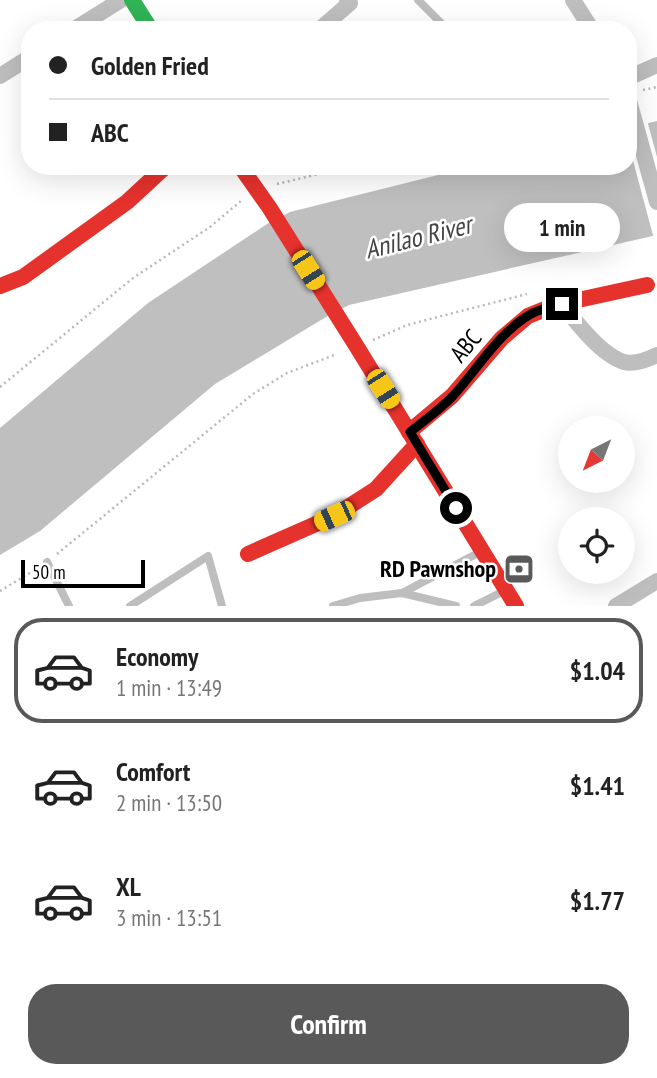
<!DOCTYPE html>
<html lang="en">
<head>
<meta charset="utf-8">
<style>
	:root { --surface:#fff; --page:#f6f6f6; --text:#222; --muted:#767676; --line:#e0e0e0; --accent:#595959 }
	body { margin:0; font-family:"PT Sans Narrow",sans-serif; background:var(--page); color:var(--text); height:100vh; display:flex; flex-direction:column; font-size:26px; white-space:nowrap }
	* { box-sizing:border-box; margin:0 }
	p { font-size:23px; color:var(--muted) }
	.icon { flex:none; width:38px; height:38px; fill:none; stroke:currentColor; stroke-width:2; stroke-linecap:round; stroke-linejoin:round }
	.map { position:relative; height:606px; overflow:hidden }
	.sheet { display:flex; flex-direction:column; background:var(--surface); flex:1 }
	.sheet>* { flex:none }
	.guide { position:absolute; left:21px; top:21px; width:616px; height:154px; border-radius:28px; box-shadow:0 7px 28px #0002; display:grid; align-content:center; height:154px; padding:0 28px; background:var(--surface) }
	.needle { width:46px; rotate:222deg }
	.tools { position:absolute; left:558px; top:416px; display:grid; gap:14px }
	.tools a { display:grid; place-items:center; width:77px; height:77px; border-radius:50%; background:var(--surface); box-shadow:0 7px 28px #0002; font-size:35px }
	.scale { position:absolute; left:21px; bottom:18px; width:124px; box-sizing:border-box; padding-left:7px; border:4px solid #000; border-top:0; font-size:19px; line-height:24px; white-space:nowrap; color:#000; -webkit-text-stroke:5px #fff; paint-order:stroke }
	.end { position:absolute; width:32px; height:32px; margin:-16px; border:9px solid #000; background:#fff; box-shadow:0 0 0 4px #fff }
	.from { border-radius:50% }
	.bubble { position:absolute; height:49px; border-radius:24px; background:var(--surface); box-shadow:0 7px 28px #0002; font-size:23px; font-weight:700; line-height:49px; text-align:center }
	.car { position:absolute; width:21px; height:42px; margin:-21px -10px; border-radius:9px; box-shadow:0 0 5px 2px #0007; background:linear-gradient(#f5c518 24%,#345 0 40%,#f5c518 0 76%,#345 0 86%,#f5c518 0) }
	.guide b { display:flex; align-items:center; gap:24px; height:66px; font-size:26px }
	.guide b+b { border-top:2px solid var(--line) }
	.guide i { width:18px; height:18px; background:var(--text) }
	ul { padding:12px 0 0; list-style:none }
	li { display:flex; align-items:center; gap:21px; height:105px; margin:0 14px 10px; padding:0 14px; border:4px solid transparent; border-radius:28px }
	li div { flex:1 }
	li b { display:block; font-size:26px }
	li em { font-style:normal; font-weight:700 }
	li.selected { border-color:var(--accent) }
	li>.icon { width:63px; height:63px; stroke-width:1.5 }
	.button { display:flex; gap:14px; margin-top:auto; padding:14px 28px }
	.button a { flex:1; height:80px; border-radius:28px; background:var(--accent); color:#fff; font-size:28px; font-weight:700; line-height:80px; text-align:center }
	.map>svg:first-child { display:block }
	.water { fill:#bfbfbf }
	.pier { fill:#fff }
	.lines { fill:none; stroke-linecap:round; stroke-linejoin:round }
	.path { stroke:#b9b9b9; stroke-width:2.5; stroke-dasharray:2 3.5; stroke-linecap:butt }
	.lane { stroke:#bebebe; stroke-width:8 }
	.street { stroke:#bebebe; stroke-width:16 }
	.fast { stroke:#30b455; stroke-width:16 }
	.jam { stroke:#e5322d; stroke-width:16 }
	.route { stroke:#000; stroke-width:9 }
	.labels { text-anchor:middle; stroke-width:5; stroke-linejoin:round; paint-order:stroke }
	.street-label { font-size:24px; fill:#000; stroke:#fff }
	.poi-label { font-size:24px; font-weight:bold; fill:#000; stroke:#fff; text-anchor:end }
	.water-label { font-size:26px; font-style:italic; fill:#444; stroke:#fff }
</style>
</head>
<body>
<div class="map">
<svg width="657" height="606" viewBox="0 0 657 606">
	<rect width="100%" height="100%" fill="#fff"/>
	<path class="water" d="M 657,121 L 657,235 L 349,305 L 326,317 L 215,384 L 40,531 L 0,555 L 0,428 L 148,303 L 267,224 L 290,212 L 474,166 L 628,166 L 628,128 Z"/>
	<path class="pier" d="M 647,120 L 657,157 L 657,238 L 654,239 L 628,142 L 628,124 Z"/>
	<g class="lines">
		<g class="path">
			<path d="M 643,90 L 657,87"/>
			<path d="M 277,184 L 352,166"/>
			<path d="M 373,340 L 407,325 L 527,294"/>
			<path d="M 0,387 L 133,278 L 210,227 L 242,200"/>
			<path d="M 57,554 L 253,394 L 287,373 L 337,354"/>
			<path d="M 0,591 L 38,568"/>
		</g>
		<g class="lane">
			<path d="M 418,0 L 448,30"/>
			<path d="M 47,562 L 69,606"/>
			<path d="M 402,593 L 480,552"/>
			<path d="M 130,606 L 208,556 L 222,606"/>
			<path d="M 333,606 L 360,598 L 402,593 L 456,606"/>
			<path d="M 474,606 L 506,590"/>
		</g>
		<g class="street">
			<path d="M 573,0 L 592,30"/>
			<path d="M 73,30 L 121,0"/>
			<path d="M 319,30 L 350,3 L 347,0"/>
			<path d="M 0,76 L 30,57"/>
			<path d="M 628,78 L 657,65"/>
			<path d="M 628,97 L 657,202"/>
			<path d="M 562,304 C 576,322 601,355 624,362 C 635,365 647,360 657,355"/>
			<path d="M 616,606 L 657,581"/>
		</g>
		<path class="fast" d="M 132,0 L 151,30"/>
		<g class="jam">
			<path d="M 240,166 L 269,207 L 357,347 L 516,606"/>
			<path d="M 0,286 L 23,277 L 127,202 L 166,166"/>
			<path d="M 409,432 L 452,396 L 502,338 L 528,316 L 555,305 L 647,285"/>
			<path d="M 248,554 L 334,516 L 376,489 L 417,444"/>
		</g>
	</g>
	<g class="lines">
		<path class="route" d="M 456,508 L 410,432 C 424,421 439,410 452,397 C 476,371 499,332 531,314 C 540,309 551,307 562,304"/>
	</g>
	<defs>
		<g id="bank-square" transform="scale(1.575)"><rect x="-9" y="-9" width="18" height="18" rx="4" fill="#595959" stroke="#fff"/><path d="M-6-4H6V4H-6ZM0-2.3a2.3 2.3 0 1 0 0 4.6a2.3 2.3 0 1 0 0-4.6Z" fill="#fff"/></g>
	</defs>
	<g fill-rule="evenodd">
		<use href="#bank-square" x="519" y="569"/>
	</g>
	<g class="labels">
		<g class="street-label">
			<text transform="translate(466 346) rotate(-50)" y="8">ABC</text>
		</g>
		<g class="poi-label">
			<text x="496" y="577">RD Pawnshop</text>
		</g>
		<g class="water-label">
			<text transform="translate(418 237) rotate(-14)" y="9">Anilao River</text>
		</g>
	</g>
</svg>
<div class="tools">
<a><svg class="needle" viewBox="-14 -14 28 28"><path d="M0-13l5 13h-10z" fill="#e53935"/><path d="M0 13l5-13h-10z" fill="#767676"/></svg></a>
<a><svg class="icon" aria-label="locate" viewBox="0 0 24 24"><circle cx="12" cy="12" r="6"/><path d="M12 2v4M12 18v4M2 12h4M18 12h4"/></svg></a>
</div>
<div class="scale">50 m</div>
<i class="end from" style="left:456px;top:508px"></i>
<i class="end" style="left:562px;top:304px"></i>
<div class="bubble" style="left:504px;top:203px;width:116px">1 min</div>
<i class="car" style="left:308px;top:270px;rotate:148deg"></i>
<i class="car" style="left:383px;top:389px;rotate:148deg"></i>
<i class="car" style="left:334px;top:516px;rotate:246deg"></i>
<div class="guide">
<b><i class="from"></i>Golden Fried</b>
<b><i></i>ABC</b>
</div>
</div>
<section class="sheet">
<ul>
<li class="selected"><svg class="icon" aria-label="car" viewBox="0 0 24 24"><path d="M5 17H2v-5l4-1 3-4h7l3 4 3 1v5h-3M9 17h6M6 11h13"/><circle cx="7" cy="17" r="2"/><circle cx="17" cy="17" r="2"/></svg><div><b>Economy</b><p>1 min · 13:49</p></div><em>$1.04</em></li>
<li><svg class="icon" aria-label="car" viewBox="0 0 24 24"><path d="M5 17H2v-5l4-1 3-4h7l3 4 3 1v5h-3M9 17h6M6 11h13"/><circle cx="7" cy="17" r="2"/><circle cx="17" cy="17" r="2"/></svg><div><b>Comfort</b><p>2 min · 13:50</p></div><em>$1.41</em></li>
<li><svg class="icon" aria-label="car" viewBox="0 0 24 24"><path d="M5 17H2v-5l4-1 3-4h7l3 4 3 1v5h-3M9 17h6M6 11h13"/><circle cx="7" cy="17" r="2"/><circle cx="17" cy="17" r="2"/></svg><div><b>XL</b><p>3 min · 13:51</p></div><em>$1.77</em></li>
</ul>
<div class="button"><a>Confirm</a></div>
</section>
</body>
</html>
